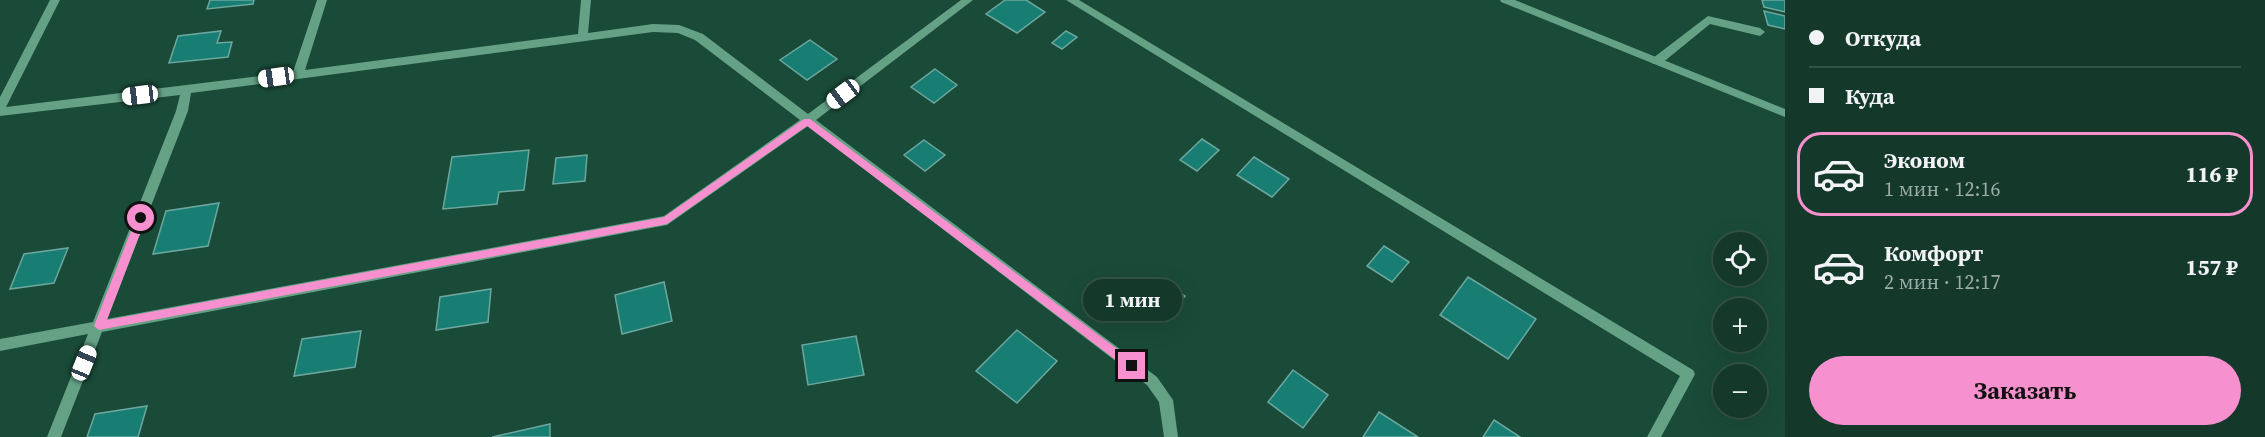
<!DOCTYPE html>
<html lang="ru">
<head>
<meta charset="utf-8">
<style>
	:root { --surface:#14382a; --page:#1d3f32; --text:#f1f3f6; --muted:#9daca8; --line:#335247; --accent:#f790ce }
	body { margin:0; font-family:"Source Serif 4",serif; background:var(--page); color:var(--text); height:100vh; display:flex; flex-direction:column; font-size:22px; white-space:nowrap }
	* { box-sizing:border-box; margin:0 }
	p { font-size:20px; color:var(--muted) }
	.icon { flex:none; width:33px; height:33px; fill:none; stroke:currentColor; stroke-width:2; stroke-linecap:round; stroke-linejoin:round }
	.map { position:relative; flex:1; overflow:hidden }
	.details { display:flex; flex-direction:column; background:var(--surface); width:480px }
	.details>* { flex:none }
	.guide { display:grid; align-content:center; height:132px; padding:0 24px; background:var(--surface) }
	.buttons { position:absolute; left:1713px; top:232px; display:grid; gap:12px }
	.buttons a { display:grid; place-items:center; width:54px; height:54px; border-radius:50%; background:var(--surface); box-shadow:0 6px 24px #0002,0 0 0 2px var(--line); font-size:30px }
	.end { position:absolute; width:27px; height:27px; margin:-14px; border:8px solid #f790ce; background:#111; box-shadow:0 0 0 3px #111 }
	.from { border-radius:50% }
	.bubble { position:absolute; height:42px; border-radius:21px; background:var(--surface); box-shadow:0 6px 24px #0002,0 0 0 2px var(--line); font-size:20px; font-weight:700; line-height:42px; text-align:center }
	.car { position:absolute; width:18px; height:36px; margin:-18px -9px; border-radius:8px; box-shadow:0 0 4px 2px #0007; background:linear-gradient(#fff 24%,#345 0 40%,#fff 0 76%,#345 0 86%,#fff 0) }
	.guide b { display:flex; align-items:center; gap:21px; height:57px; font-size:22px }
	.guide b+b { border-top:2px solid var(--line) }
	.guide i { width:15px; height:15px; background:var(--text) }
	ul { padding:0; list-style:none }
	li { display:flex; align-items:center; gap:18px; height:84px; margin:0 12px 9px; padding:0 12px; border:3px solid transparent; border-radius:24px }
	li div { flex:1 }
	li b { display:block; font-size:22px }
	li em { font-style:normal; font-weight:700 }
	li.current { border-color:var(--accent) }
	li>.icon { width:54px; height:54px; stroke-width:1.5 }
	.cta { display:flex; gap:12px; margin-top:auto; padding:12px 24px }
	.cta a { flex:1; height:69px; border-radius:36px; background:var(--accent); color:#111; font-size:24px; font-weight:700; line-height:69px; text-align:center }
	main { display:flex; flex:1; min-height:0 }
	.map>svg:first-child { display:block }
	.building { fill:#187d72; stroke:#6ca79e; stroke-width:1.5 }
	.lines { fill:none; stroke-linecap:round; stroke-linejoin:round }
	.lane { fill:#64a185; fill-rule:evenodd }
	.street { fill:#64a185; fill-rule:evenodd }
	.route { fill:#f790ce }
</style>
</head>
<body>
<main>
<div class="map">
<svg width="1785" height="437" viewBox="0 0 1785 437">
	<rect width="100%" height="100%" fill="#1a4b38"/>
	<g class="building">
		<path d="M 210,0 L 254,0 L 253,4 L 207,9 Z"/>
		<path d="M 1005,0 L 1026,0 L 1045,12 L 1017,33 L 986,14 Z"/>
		<path d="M 1762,0 L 1785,0 L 1785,12 L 1764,7 Z"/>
		<path d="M 1764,11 L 1785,16 L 1785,29 L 1768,25 Z"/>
		<path d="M 221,31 L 217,43 L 232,42 L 228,57 L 169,63 L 178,36 Z"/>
		<path d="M 1066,31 L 1077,37 L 1062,49 L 1052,43 Z"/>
		<path d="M 810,40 L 837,59 L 807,80 L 780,60 Z"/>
		<path d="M 935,69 L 957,85 L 934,103 L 911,87 Z"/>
		<path d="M 1202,139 L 1219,150 L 1197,171 L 1180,160 Z"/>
		<path d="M 924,140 L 945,155 L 925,171 L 904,155 Z"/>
		<path d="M 529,150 L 524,190 L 499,192 L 497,204 L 443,209 L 452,157 Z"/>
		<path d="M 587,155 L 585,181 L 553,184 L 556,158 Z"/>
		<path d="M 1254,157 L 1289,179 L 1272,197 L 1237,175 Z"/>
		<path d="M 219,203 L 208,246 L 153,254 L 166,211 Z"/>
		<path d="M 1384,246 L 1409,262 L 1392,282 L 1367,266 Z"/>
		<path d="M 68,248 L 54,283 L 10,289 L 24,254 Z"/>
		<path d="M 1468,277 L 1536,319 L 1508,359 L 1440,315 Z"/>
		<path d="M 664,282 L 672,321 L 622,334 L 615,295 Z"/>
		<path d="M 1165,282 L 1185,296 L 1164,319 L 1144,304 Z"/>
		<path d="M 491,289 L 488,322 L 436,330 L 440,297 Z"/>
		<path d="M 1017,330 L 1057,361 L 1017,403 L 976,371 Z"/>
		<path d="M 361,331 L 355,367 L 294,376 L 302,339 Z"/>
		<path d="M 856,336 L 864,375 L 808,385 L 802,345 Z"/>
		<path d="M 1293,370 L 1328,395 L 1303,428 L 1268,402 Z"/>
		<path d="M 147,406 L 138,437 L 87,437 L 95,414 Z"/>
		<path d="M 1379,412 L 1418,437 L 1363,437 Z"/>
		<path d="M 1494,420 L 1520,437 L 1483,437 Z"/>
		<path d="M 550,424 L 550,437 L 492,437 Z"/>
	</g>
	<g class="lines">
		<g class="lane">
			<path d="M 50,0 L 60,0 L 6,107 L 293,72 L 317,0 L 327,0 L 305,70 L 578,34 L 581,0 L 591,0 L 588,33 L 653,24 L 679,25 L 703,34 L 808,114 L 961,0 L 973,0 L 816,120 L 1157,377 L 1173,400 L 1178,437 L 1164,437 L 1159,402 L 1147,385 L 808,126 L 667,225 L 102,332 L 61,437 L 47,437 L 88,334 L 0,351 L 0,339 L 93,322 L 176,111 L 180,95 L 0,116 L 0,97 ZM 653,32 L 678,33 L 695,40 L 800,120 L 664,216 L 107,319 L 188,111 L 191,93 Z"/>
			<path d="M 1066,0 L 1079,0 L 1693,370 L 1695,374 L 1693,378 L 1661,437 L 1647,437 L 1680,376 Z"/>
			<path d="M 1708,16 L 1760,28 L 1765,32 L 1760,36 L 1710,24 L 1661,64 L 1653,64 L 1652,61 L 1653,58 Z"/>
		</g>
		<path class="street" d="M 1500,0 L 1515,0 L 1785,109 L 1785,117 L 1501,2 Z"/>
	</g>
	<path class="route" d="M 804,119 L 810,119 L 1136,363 L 1136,370 L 1129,370 L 807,126 L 667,224 L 99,330 L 94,326 L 136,218 L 141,214 L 146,218 L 107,320 L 664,217 Z"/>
</svg>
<div class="buttons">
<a><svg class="icon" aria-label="locate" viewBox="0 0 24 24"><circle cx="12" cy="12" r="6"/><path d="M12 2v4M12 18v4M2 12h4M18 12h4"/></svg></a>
<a>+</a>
<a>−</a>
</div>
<i class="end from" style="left:141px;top:218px"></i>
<i class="end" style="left:1132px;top:366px"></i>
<div class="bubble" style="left:1083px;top:279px;width:99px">1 мин</div>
<i class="car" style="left:276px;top:77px;rotate:262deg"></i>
<i class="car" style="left:843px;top:94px;rotate:233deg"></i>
<i class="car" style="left:140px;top:95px;rotate:263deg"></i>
<i class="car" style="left:84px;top:363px;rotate:22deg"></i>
</div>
<section class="details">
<div class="guide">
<b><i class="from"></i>Откуда</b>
<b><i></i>Куда</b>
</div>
<ul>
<li class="current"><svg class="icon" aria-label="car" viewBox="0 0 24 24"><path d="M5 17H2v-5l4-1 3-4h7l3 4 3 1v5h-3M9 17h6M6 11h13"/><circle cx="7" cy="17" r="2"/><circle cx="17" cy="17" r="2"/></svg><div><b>Эконом</b><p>1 мин · 12:16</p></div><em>116 ₽</em></li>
<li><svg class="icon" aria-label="car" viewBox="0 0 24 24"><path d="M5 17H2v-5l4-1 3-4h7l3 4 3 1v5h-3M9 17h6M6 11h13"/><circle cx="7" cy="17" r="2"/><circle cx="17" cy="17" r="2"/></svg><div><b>Комфорт</b><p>2 мин · 12:17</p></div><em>157 ₽</em></li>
</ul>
<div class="cta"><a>Заказать</a></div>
</section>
</main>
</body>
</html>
